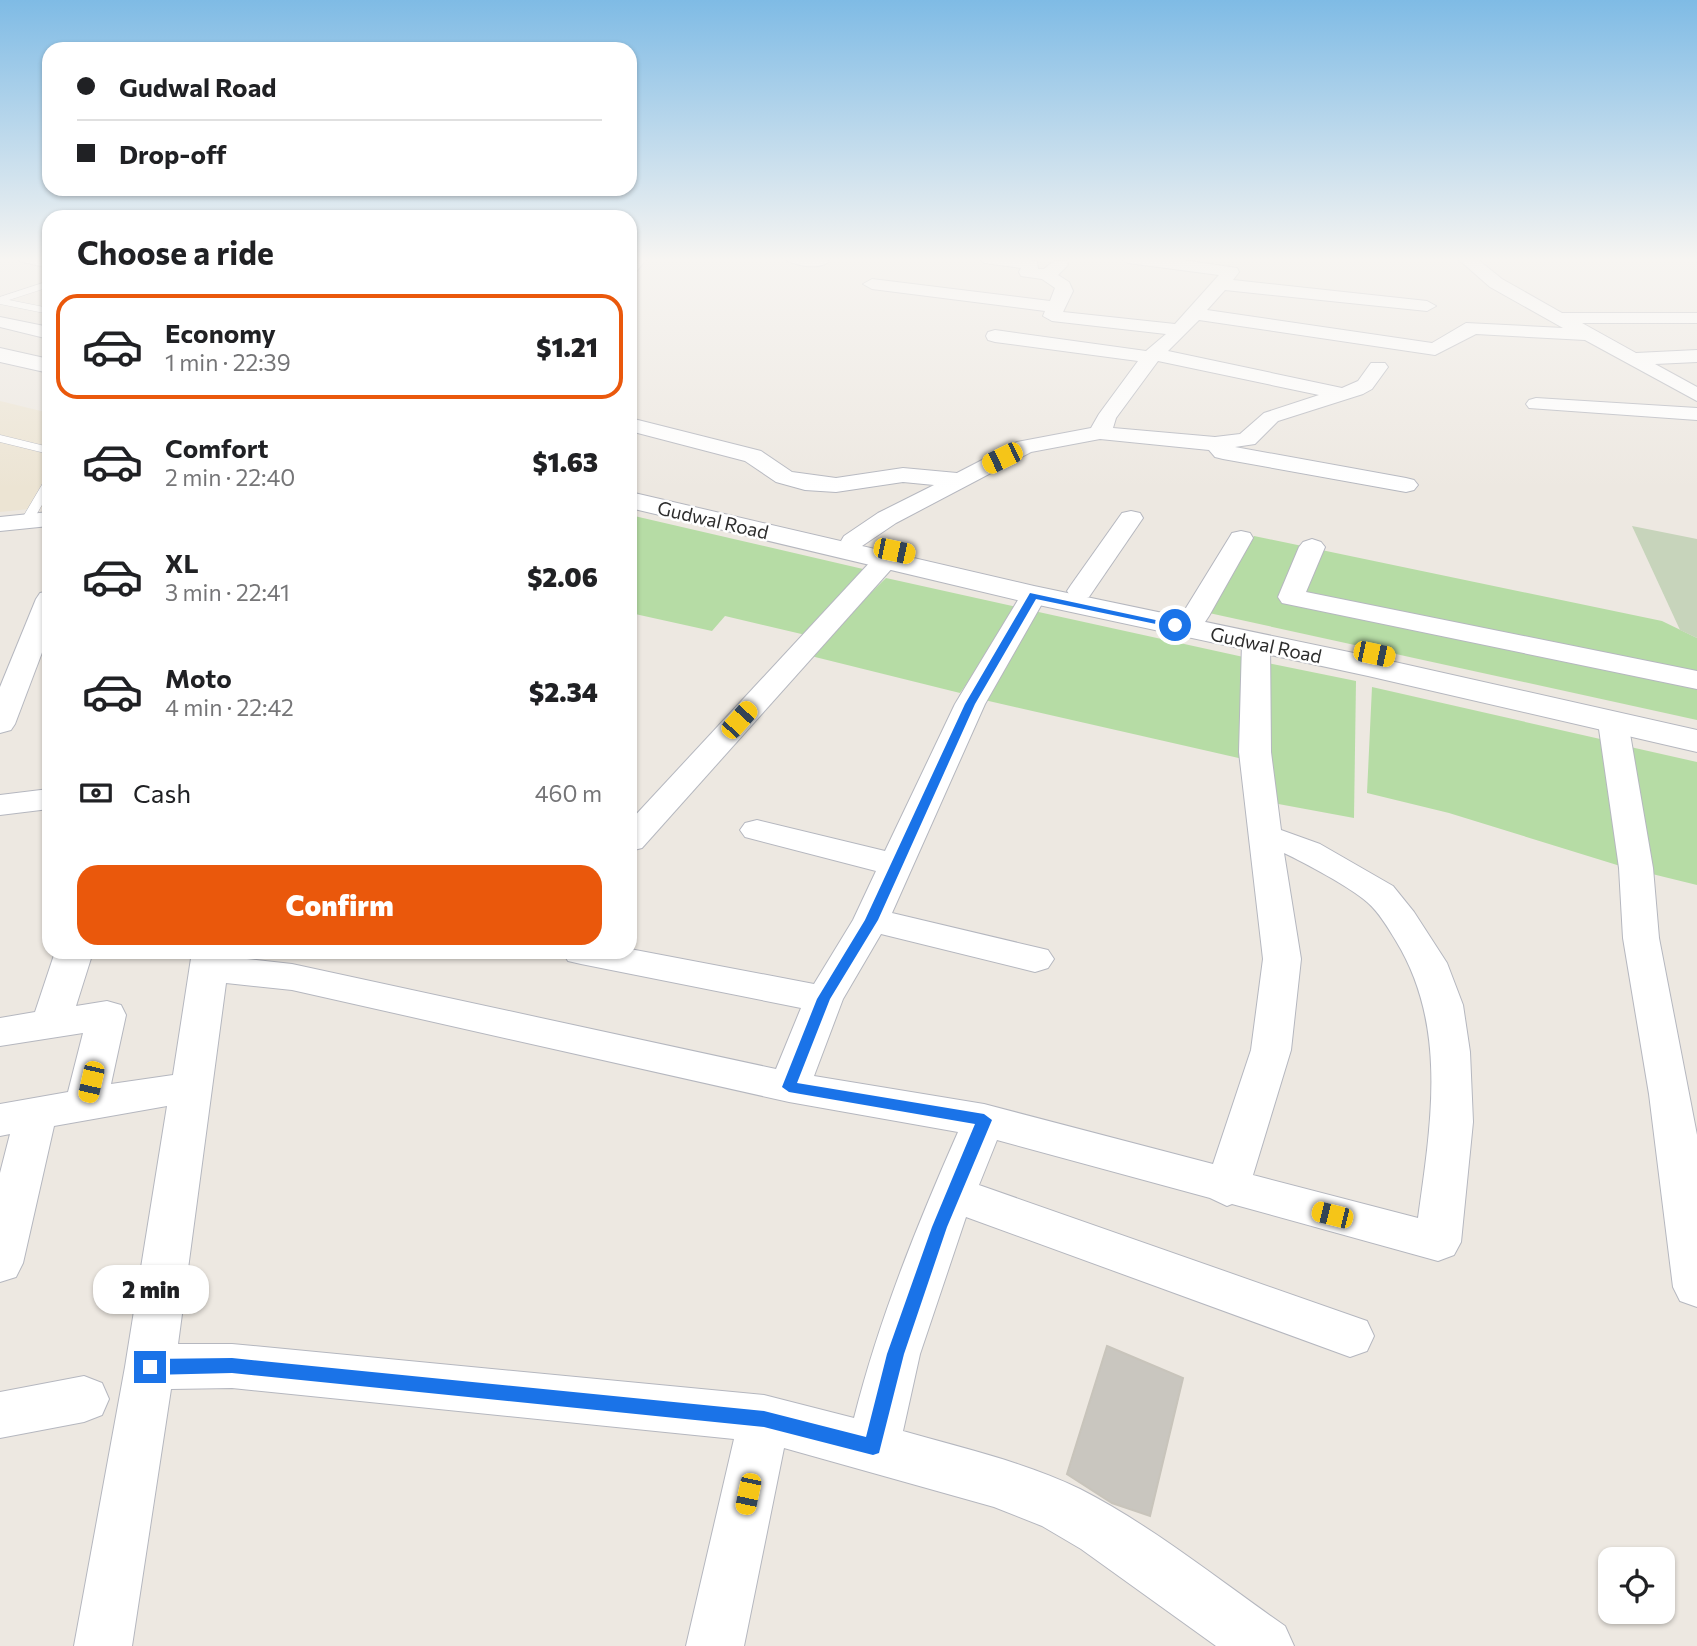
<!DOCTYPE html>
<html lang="en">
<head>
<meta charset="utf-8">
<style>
	:root { --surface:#fff; --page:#f6f6f6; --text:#202124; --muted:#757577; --line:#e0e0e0; --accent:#ea580c }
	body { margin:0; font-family:Commissioner,sans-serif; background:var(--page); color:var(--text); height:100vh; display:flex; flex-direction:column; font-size:26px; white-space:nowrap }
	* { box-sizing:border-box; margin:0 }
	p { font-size:23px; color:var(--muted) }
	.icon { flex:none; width:38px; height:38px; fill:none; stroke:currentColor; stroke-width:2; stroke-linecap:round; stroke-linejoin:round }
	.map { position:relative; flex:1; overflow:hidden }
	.panel { position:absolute; left:42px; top:210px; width:595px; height:749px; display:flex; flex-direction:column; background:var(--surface); border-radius:21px; box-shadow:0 2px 5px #0004 }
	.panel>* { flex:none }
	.guide { position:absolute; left:42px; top:42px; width:595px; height:154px; border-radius:21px; box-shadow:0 2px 5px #0004; display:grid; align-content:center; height:154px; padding:0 35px; background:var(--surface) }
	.tools { position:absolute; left:1598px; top:1547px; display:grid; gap:14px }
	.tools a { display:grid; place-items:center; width:77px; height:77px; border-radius:14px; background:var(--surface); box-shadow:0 2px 5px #0004; font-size:35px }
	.end { position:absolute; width:32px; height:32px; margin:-16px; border:9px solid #1a73e8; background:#fff; box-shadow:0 0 0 4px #fff }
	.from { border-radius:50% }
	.bubble { position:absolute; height:49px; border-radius:21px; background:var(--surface); box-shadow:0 2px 5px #0004; font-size:23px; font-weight:800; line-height:49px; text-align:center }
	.car { position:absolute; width:21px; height:42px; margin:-21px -10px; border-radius:9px; box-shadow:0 0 5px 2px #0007; background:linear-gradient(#f5c518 24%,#345 0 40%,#f5c518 0 76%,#345 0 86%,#f5c518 0) }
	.guide b { display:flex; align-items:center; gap:24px; height:66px; font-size:26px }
	.guide b+b { border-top:2px solid var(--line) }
	.guide i { width:18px; height:18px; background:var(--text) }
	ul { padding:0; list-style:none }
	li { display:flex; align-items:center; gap:21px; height:105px; margin:0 14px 10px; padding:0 21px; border:4px solid transparent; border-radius:21px }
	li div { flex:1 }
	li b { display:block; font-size:26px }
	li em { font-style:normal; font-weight:800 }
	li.current { border-color:var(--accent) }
	li>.icon { width:63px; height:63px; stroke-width:1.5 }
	h2 { padding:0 35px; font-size:32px; line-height:84px }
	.pay { display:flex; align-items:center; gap:18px; height:77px; padding:0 35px; font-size:26px }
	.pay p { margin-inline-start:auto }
	.primary-button { display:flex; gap:14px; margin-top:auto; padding:14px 35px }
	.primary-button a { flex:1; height:80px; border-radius:21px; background:var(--accent); color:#fff; font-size:28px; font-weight:800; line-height:80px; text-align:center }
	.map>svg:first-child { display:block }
	.education { fill:#ece4d3 }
	.green { fill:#b6dca5 }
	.cemetery { fill:#c7d4bb }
	.building { fill:#c9c6bf; stroke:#c8c4bb; stroke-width:2 }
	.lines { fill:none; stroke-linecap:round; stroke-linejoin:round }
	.lane-casing { stroke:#b5b7bf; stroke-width:1 }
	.street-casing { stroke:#b5b7bf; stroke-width:2 }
	.secondary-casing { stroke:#b5b7bf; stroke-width:2 }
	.lane { fill:#fff; fill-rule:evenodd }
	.street { fill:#fff; fill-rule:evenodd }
	.secondary { fill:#fff; fill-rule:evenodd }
	.route { fill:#1a73e8 }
	.labels { text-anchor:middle; stroke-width:5; stroke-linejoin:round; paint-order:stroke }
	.street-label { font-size:19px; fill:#2d2d2d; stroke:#fff }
</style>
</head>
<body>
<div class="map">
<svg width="1697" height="1646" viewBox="0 0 1697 1646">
	<rect width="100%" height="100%" fill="#ede8e1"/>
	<path class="education" d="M 0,401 L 49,413 L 49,507 L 0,512 Z"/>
	<g class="green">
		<path d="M 630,515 L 863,569 L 810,636 L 725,616 L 712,631 L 635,614 L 630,621 Z"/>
		<path d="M 1254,536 L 1662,621 L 1697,638 L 1697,720 L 1209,613 L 1207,607 Z"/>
		<path d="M 886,578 L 1021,608 L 960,693 L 807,655 Z"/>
		<path d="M 1034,611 L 1248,658 L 1243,759 L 980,699 Z"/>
		<path d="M 1263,662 L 1356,681 L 1354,818 L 1273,803 Z"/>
		<path d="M 1372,687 L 1609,741 L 1630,869 L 1449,813 L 1367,793 Z"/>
		<path d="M 1626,746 L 1697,762 L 1697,885 L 1644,872 Z"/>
	</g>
	<path class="cemetery" d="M 1632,526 L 1697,539 L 1697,638 L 1680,630 Z"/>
	<path class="building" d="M 1107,1346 L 1183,1378 L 1150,1516 L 1112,1503 L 1067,1474 Z"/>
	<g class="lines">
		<g class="lane-casing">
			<g id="lane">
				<path d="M 49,281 L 49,287 L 9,300 L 49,308 L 49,314 L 0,304 L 0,297 Z"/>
				<path d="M 0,435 L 49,447 L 49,454 L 0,442 Z"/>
				<path d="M 49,479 L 49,493 L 32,522 L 31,525 L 21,525 L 20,522 L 43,483 Z"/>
			</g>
		</g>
		<g class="street-casing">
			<g id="street">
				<path d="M 17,258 L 49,258 L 49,268 L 19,261 Z"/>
				<path d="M 630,258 L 647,258 L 636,272 L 630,273 Z"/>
				<path d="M 784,258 L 826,258 L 828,262 C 819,270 793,266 784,258 Z"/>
				<path d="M 977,258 L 1024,258 L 1037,262 L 1038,269 L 1044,269 L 1054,261 L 1066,261 L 1068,265 L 1058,275 L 1069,282 L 1073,291 L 1063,312 L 1175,324 L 1219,275 L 1128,263 L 1120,258 L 1168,258 L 1237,268 L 1239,272 L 1233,280 L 1427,301 L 1436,306 L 1427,311 L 1225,290 L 1207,310 L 1432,343 L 1466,323 L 1563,328 L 1490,287 L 1457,258 L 1476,258 L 1502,279 L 1562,313 L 1697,313 L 1697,323 L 1582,323 L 1636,353 L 1697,350 L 1697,362 L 1655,364 L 1697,387 L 1697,401 L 1585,340 L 1476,334 L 1435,355 L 1199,320 L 1168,351 L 1342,388 L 1358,381 L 1371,363 L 1385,363 L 1388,367 L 1372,389 L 1363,394 L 1278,421 L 1255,444 L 1235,447 L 1406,478 L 1414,480 L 1418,485 L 1414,490 L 1406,492 L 1223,459 L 1215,457 L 1209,450 L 1100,439 L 1031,452 L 896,523 L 862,546 L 853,548 L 844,546 L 841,541 L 844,536 L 878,513 L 934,485 L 903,482 L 836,492 L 805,490 L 776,482 L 745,461 L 630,431 L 630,418 L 761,451 L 792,472 L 836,478 L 903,468 L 957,473 L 1017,442 L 1091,428 L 1099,414 L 1138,361 L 995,342 L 988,340 L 986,336 L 988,332 L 995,330 L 1146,351 L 1166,334 L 1052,321 L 1043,316 L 1045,311 L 872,289 L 863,284 L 872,279 L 1050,301 L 1055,288 L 1042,279 L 1021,276 L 1019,272 L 1021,268 L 985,263 ZM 1158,361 L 1319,395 L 1264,413 L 1240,434 L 1215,437 L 1113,428 L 1116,418 Z"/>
				<path d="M 0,317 L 49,327 L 49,339 L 0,327 Z"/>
				<path d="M 1536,398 L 1697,408 L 1697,420 L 1529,408 L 1526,404 L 1529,400 Z"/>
				<path d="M 1131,511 L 1140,513 L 1143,518 L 1089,597 L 1080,599 L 1071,597 L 1067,591 L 1071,585 L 1122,513 Z"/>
				<path d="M 49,512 L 49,526 L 0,531 L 0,517 Z"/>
				<path d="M 1241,531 L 1250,533 L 1253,538 L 1209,616 L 1205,622 L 1195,624 L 1185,622 L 1181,616 L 1229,538 L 1232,533 Z"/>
				<path d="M 1312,539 L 1321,542 L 1325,547 L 1306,592 L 1697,671 L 1697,689 L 1282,603 L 1278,597 L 1299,547 L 1303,542 Z"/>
				<path d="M 894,543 L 903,546 L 907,551 L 903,556 L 642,848 L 630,851 L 630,821 L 885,546 Z"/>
				<path d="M 1034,587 L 1043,589 L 1047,595 L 985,704 L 892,913 L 1048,950 L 1054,959 L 1048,968 L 1035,972 L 881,934 L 843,999 L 814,1076 L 984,1104 L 1213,1164 L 1251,1050 L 1263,959 L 1239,752 L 1242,643 L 1246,637 L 1256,635 L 1266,637 L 1270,643 L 1271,752 L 1281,830 L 1320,844 L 1393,886 L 1414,912 L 1447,963 L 1463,1005 L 1470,1052 L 1473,1122 L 1461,1242 L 1454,1255 L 1438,1261 L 1232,1204 L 1227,1206 L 1210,1198 L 997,1140 L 979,1185 L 1367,1321 L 1374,1336 L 1367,1351 L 1350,1357 L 966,1217 L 920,1354 L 903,1431 C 962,1448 1025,1462 1080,1489 C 1151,1525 1220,1581 1285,1626 L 1294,1646 L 1216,1646 L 1081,1549 L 1042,1526 L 994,1507 L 784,1448 L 744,1646 L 686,1646 L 734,1439 L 232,1388 L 171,1389 L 132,1646 L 74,1646 L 125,1367 L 167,1106 L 54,1126 L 23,1263 L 16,1277 L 0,1282 L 0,1173 L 10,1134 L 0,1136 L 0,1104 L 68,1092 L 83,1033 L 0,1046 L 0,1018 L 35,1012 L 55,952 L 93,952 L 76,1006 L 107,1001 L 121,1005 L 126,1015 L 111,1084 L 173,1075 L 192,952 L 230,952 L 229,957 L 292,964 L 776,1069 L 801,1008 L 581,964 L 568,961 L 562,952 L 630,952 L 630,949 L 814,984 L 853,920 L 876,871 L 745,837 L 740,830 L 745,823 L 757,820 L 885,851 L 955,704 L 1021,595 L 1025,589 ZM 1284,853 C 1305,863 1350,887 1367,902 C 1379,912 1388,928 1396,941 C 1448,1026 1431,1124 1418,1218 L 1253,1175 L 1291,1050 L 1301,959 ZM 226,983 L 292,990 L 789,1102 L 958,1132 C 917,1225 879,1319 854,1418 L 764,1395 L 232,1344 L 178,1344 Z"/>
				<path d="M 49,591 L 49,634 L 15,724 L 11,730 L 0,733 L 0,687 L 36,599 L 40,593 Z"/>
				<path d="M 1613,713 L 1624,716 L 1628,722 L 1653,868 L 1659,938 L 1697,1135 L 1697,1307 L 1680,1301 L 1673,1287 L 1649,1094 L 1623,938 L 1619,868 L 1598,722 L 1602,716 Z"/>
				<path d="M 49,789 L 49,809 L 0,815 L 0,795 Z"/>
				<path d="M 84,1376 L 102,1383 L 109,1399 L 102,1415 L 84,1422 L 0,1438 L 0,1392 Z"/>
			</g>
		</g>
		<g class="secondary-casing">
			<g id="secondary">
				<path d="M 0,348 L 49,359 L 49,373 L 0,362 Z"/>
				<path d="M 630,492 L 1034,586 L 1368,656 L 1697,730 L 1697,752 L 1368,676 L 1034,604 L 630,508 Z"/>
			</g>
		</g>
		<use href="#lane" class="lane"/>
		<use href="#street" class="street"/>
		<use href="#secondary" class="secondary"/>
	</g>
	<linearGradient id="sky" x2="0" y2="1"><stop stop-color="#7fbbe5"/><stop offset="0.53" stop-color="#f7f5f2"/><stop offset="1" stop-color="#f7f5f2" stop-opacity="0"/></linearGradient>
	<rect width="1697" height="489" fill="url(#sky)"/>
	<path class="route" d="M 1030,593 L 1179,625 L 1175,628 L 1036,599 L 975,704 L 878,920 L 830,999 L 797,1083 L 984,1114 L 992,1120 L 947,1227 L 904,1354 L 879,1453 L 873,1455 L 764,1427 L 232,1373 L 150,1375 L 145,1372 L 142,1367 L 145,1362 L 150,1359 L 232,1358 L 764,1411 L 866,1437 L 887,1354 L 932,1227 L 975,1124 L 789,1092 L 782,1087 L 817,999 L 865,920 L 965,704 Z"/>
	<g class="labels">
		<g class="street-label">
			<text transform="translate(713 520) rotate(13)" y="7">Gudwal Road</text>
			<text transform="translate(1266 645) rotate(12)" y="7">Gudwal Road</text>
		</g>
	</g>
</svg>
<div class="tools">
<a><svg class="icon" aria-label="locate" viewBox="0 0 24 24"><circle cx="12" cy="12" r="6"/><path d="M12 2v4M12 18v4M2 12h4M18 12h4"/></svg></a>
</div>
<i class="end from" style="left:1175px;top:625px"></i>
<i class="end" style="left:150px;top:1367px"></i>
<div class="bubble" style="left:93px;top:1265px;width:116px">2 min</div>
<i class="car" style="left:1002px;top:458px;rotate:244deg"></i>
<i class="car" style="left:894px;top:551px;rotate:102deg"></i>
<i class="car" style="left:1374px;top:654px;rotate:102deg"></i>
<i class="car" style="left:739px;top:720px;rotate:42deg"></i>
<i class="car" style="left:91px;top:1082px;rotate:193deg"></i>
<i class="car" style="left:1332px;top:1215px;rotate:284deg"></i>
<i class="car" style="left:748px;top:1494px;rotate:192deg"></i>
<div class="guide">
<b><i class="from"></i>Gudwal Road</b>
<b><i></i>Drop-off</b>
</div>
<section class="panel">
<h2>Choose a ride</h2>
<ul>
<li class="current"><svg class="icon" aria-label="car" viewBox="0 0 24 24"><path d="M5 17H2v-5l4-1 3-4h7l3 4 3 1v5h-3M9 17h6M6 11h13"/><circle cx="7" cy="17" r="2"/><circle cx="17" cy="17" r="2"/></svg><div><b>Economy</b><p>1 min · 22:39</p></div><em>$1.21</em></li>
<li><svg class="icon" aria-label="car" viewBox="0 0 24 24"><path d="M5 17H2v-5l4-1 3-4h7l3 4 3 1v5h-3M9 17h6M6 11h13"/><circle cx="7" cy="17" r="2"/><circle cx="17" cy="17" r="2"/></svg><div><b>Comfort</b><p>2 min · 22:40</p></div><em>$1.63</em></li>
<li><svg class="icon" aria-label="car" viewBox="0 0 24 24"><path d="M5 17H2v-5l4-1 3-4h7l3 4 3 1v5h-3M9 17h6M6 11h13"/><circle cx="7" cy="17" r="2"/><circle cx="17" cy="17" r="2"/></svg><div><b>XL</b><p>3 min · 22:41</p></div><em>$2.06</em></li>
<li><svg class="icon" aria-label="car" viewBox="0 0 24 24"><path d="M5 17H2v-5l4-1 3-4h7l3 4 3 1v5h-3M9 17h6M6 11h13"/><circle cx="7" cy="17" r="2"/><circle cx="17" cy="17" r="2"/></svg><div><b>Moto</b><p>4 min · 22:42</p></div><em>$2.34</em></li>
</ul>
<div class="pay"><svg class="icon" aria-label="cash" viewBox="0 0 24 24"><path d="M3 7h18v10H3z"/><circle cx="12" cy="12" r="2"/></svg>Cash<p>460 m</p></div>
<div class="primary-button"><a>Confirm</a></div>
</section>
</div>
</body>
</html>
